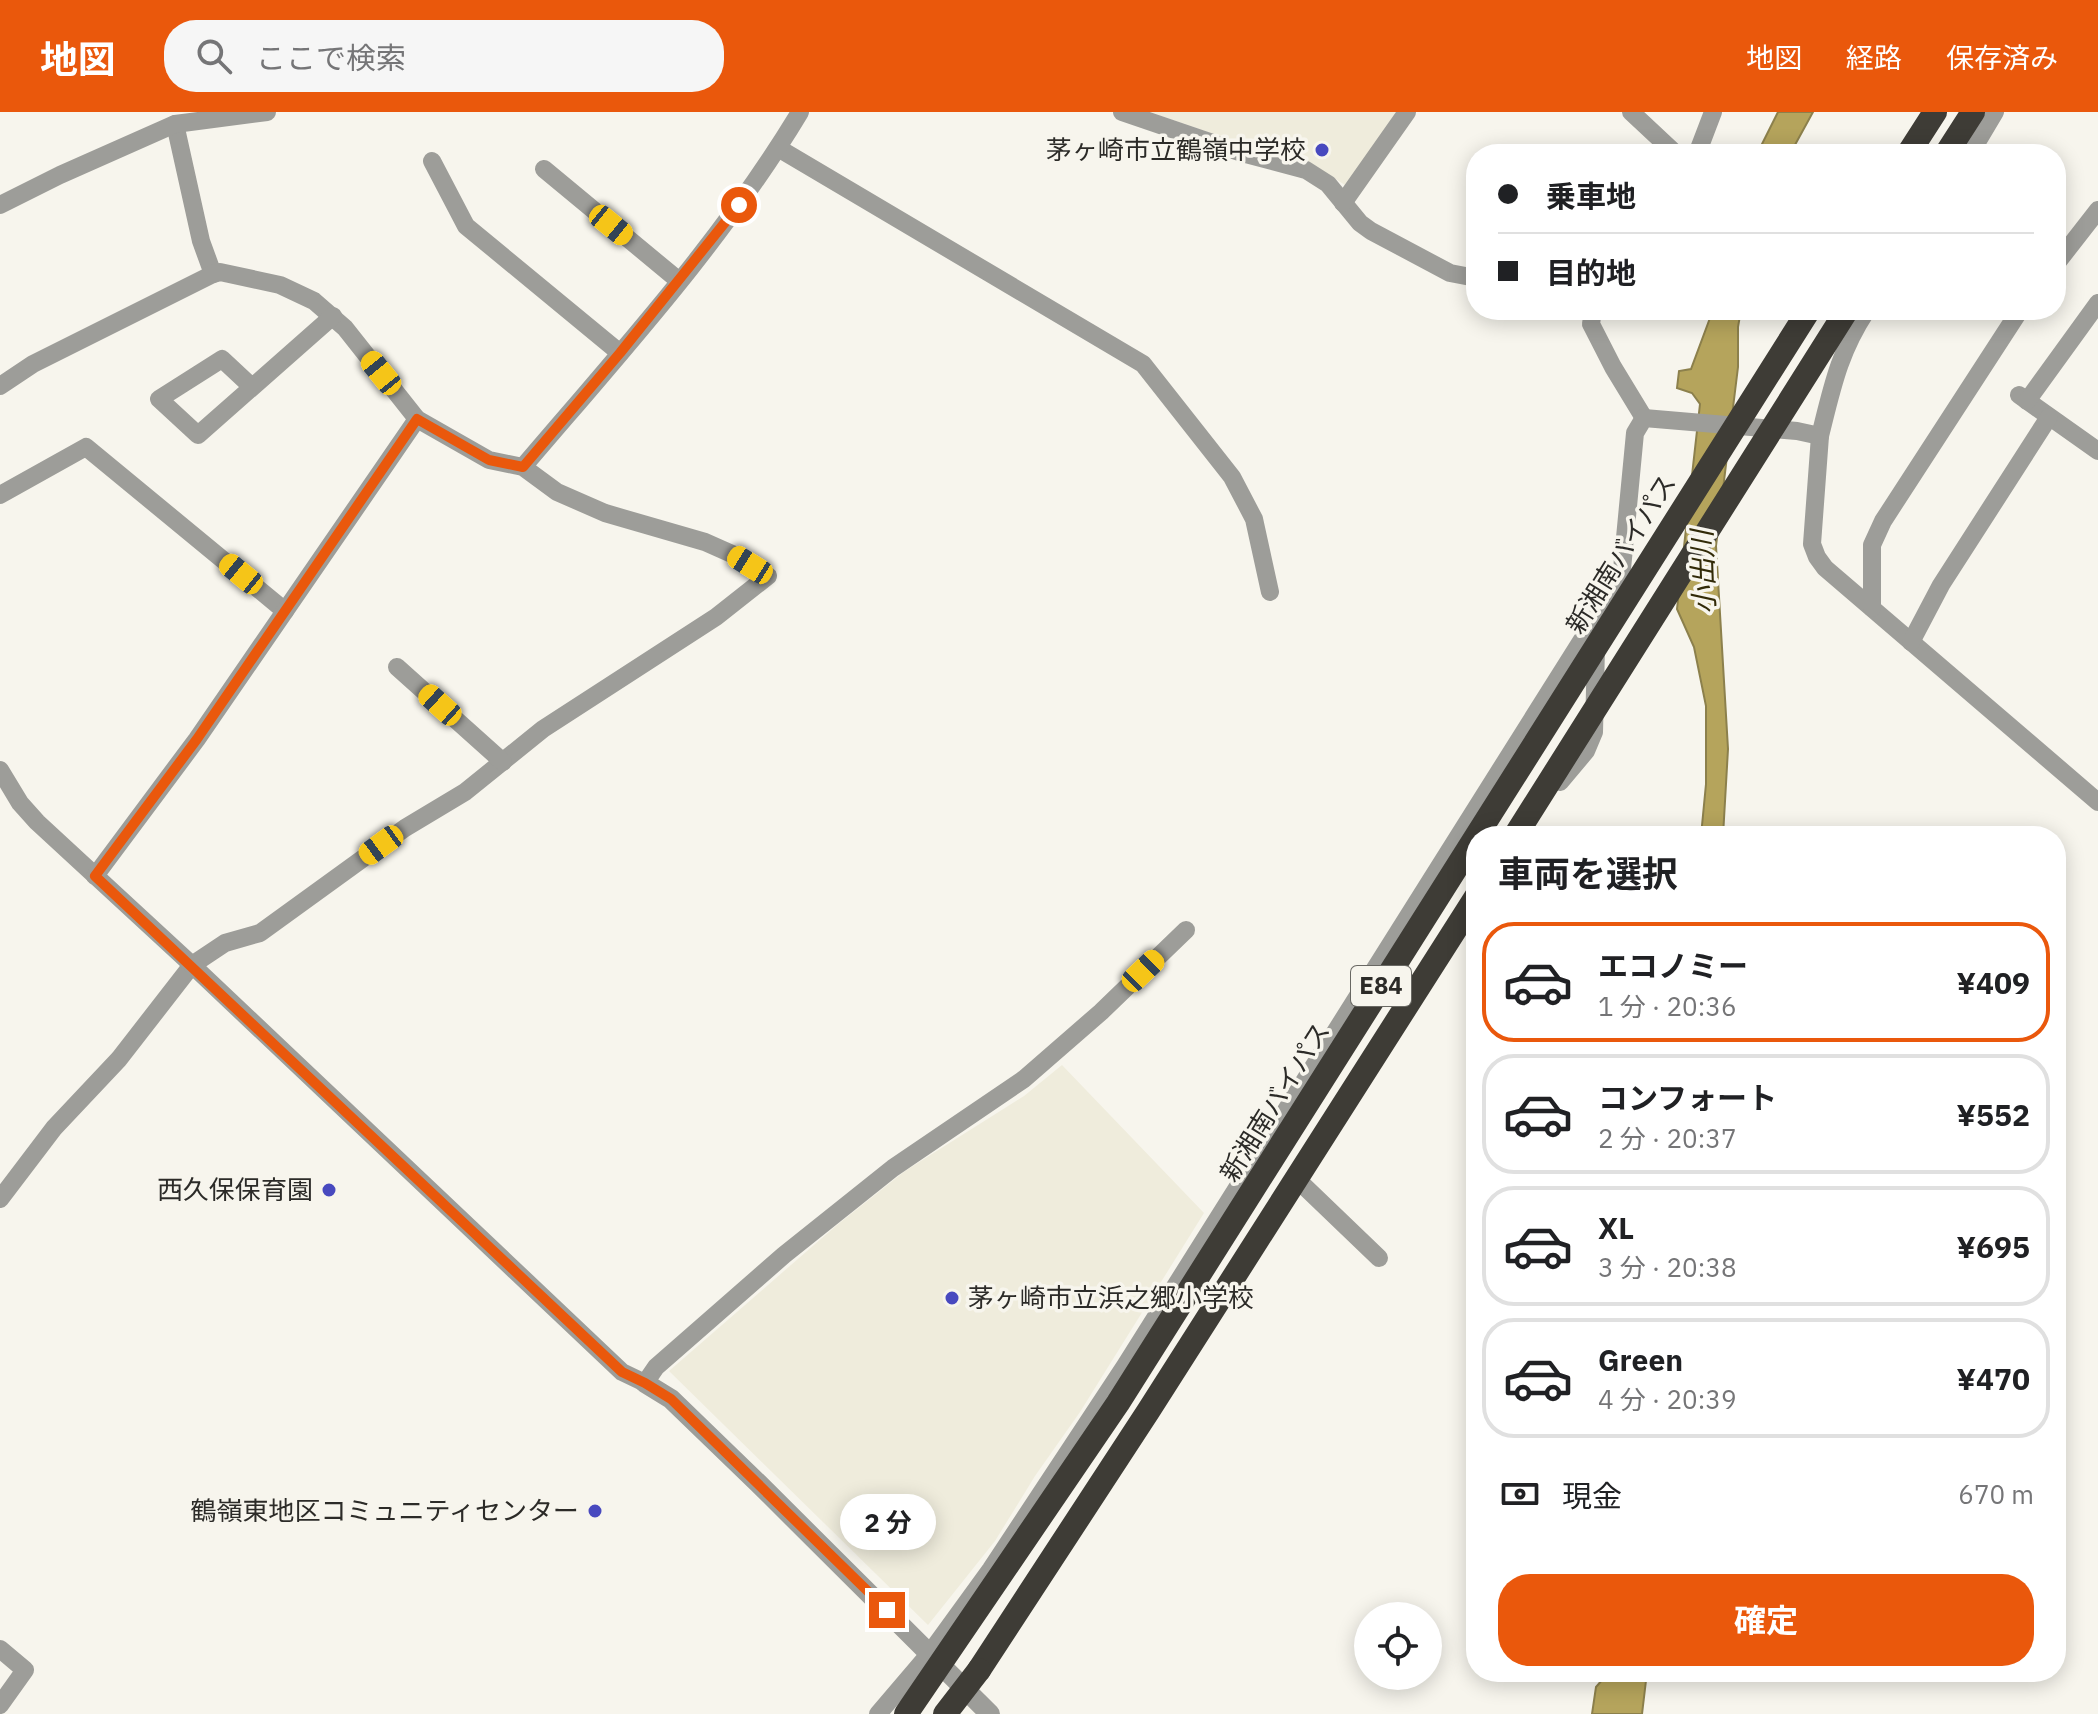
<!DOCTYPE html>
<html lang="ja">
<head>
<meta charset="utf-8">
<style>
	:root { --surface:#fff; --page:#f6f6f6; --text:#202124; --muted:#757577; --line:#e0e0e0; --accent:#ea580c }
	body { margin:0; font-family:"IBM Plex Sans","Noto Sans JP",sans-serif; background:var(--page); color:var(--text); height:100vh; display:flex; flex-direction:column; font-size:30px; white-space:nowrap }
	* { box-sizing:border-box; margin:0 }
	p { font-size:26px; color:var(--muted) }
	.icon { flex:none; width:44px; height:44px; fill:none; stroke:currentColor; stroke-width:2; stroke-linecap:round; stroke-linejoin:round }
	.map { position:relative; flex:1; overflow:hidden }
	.panel { position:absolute; left:1466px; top:714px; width:600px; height:856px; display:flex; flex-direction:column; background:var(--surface); border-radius:32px; box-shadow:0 4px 20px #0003 }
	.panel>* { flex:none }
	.banner { position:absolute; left:1466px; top:32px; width:600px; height:176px; border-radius:32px; box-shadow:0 4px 20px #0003; display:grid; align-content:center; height:176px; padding:0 32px; background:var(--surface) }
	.fabs { position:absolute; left:1354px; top:1490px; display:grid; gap:16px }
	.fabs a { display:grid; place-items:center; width:88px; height:88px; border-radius:50%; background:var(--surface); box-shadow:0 4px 20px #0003; font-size:40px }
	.end { position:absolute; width:36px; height:36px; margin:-18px; border:10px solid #ea580c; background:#fff; box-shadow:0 0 0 4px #fff }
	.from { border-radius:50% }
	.bubble { position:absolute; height:56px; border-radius:28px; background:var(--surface); box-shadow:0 4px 20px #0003; font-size:26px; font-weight:700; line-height:56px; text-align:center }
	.car { position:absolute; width:24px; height:48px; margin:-24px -12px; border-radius:10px; box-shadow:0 0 6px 2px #0007; background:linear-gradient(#f5c518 24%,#345 0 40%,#f5c518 0 76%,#345 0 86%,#f5c518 0) }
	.banner b { display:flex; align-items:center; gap:28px; height:76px; font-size:30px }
	.banner b+b { border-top:2px solid var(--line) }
	.banner i { width:20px; height:20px; background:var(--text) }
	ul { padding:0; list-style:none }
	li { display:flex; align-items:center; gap:24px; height:120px; margin:0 16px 12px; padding:0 16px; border:4px solid var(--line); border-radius:32px }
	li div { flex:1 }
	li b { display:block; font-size:30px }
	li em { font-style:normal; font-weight:700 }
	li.active { border-color:var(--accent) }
	li>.icon { width:72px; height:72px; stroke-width:1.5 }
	h2 { padding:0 32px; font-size:36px; line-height:96px }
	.pay { display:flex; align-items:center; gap:20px; height:88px; padding:0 32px; font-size:30px }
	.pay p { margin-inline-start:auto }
	.action { display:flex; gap:16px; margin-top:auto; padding:16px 32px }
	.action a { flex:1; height:92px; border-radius:32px; background:var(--accent); color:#fff; font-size:32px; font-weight:700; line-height:92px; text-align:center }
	header { display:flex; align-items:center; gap:48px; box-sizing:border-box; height:112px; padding:0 40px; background:var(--accent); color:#fff }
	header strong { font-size:38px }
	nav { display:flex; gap:44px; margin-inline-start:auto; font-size:28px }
	.search { width:560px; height:72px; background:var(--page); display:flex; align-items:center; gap:20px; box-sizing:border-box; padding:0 28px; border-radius:32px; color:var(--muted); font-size:30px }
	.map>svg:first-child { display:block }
	.built { fill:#efecdc }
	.water { fill:#b5a45c; stroke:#8c804c; stroke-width:2 }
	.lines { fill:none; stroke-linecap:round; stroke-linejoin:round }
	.minor { stroke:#9d9d99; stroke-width:18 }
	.tertiary { stroke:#9d9d99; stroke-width:20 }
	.motorway { stroke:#3e3c36; stroke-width:24 }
	.motorway-bridge { stroke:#3e3c36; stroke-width:24 }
	.route { stroke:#ea580c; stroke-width:10 }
	.poi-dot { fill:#4849bf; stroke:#f7f5ed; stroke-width:3 }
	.labels { text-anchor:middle; stroke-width:7; stroke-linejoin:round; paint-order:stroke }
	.shield { fill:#f7f5ed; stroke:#696863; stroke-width:2 }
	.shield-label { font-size:24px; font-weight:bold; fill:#2c2b28 }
	.poi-label { font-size:26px; fill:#2c2b28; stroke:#f7f5ed; text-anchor:end }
	.street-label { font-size:26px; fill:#2c2b28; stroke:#f7f5ed }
	.water-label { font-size:28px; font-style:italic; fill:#312a08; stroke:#f7f5ed }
</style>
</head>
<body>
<header>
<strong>地図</strong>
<div class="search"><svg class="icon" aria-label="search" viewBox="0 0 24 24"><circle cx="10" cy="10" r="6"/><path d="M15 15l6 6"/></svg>ここで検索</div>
<nav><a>地図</a><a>経路</a><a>保存済み</a></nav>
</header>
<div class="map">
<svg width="2098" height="1602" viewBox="0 0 2098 1602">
	<rect width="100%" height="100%" fill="#f7f5ed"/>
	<g class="built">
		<path d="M 1150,0 L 1401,0 L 1348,75 L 1306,48 L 1231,28 Z"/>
		<path d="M 1062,953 L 1204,1101 L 1080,1300 L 1035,1364 L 995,1429 L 928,1513 L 669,1259 L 837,1113 L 905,1059 L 1024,984 Z"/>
	</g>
	<g class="water">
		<path d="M 1778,0 L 1813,0 L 1790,42 L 1757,42 Z"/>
		<path d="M 1713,198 L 1741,198 L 1738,215 L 1738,255 L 1716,434 L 1728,637 L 1723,724 L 1701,724 L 1706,672 L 1706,594 L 1694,535 L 1677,497 L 1700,292 L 1692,281 L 1677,276 L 1679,259 L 1691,257 Z"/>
		<path d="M 1609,1560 L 1647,1560 L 1642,1602 L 1592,1602 L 1596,1575 Z"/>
	</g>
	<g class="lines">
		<g class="minor">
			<path d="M 1122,0 L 1242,41 L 1306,58 L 1328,72 L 1360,111 L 1371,119 L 1450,161 L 1476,166"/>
			<path d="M 1631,0 L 1676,42"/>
			<path d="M 175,12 L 201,129 L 213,162"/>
			<path d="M 778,36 L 1143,252 L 1232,365 L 1254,407 L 1270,480"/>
			<path d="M 1697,42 L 1713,0"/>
			<path d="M 1970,42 L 1995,0"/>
			<path d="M 432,49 L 466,114 L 620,241"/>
			<path d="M 544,57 L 678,168"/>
			<path d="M 1343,91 L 1407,0"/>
			<path d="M 0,93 L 60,63 L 175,12 L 267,0"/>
			<path d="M 2056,152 L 2098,98"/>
			<path d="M 1593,198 L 1591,212 L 1613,255 L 1644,306"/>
			<path d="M 0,274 L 33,252 L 213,162 L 220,160 L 280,173 L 314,189 L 345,216 L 417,307 L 489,348 L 523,355 L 557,380 L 605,401 L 705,430 L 732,442 L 768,464 L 716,505 L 543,617 L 465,680 L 405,716 L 260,821 L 225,831 L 192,853 L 119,947 L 54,1016 L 0,1087"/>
			<path d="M 252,275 L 222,247 L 159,287 L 198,323 L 333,204"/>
			<path d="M 2019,283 L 2098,339"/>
			<path d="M 2027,289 L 2098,191"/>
			<path d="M 1820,324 L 1812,432 L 1817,445 L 1825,456 L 2098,690"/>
			<path d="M 523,355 C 620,241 723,128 800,0"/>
			<path d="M 0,383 L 86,335 L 285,499"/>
			<path d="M 1872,496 L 1872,433 L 1883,409 L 2020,198"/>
			<path d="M 1911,530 L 1941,473 L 2049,305"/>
			<path d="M 397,555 L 503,650"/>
			<path d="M 0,658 L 20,691 L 37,710 L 192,853 L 622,1260 L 645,1271 L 656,1255 L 784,1143 L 893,1056 L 1024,967 L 1101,900 L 1186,818"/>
			<path d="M 1560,670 L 1586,639 L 1594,620 L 1596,535"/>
			<path d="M 95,764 L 197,627 L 417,307"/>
			<path d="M 1304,1074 L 1379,1146"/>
			<path d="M 0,1537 L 25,1558 L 0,1593"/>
			<path d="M 878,1602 L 930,1541 L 991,1457 L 1125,1254 L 1597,504 L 1622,457 L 1635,321 L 1644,306 L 1797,319 L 1820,324 C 1832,276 1839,240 1867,198"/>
		</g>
		<path class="tertiary" d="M 645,1271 L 671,1287 L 758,1371 L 990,1602"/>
		<g class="motorway">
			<path d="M 1908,42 L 1935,0"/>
			<path d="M 1946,42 L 1973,0"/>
			<path d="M 979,1558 L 1149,1298 L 1476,785"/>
		</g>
		<g class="motorway-bridge">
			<path d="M 1515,724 L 1847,198"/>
			<path d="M 906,1602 L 1118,1291 L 1809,198"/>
			<path d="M 945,1602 L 979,1558"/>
		</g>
	</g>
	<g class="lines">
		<path class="route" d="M 739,93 L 620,241 L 523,355 L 489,348 L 417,307 L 197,627 L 95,764 L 622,1260 L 645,1271 L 671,1287 L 887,1498"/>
	</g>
	<g class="poi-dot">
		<circle cx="1322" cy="38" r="8"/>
		<circle cx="329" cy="1078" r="8"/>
		<circle cx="952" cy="1186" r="8"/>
		<circle cx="595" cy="1399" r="8"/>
	</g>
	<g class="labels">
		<rect class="shield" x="1351" y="854" width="60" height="40" rx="6"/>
		<g class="shield-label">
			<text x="1381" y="882">E84</text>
		</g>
		<g class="poi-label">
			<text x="1306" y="47">茅ヶ崎市立鶴嶺中学校</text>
			<text x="313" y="1087">西久保保育園</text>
			<text x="968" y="1195" text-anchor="start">茅ヶ崎市立浜之郷小学校</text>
			<text x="579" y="1408">鶴嶺東地区コミュニティセンター</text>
		</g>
		<g class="street-label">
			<text transform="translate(1621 442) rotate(-58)" y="9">新湘南バイパス</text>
			<text transform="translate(1275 990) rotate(-58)" y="9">新湘南バイパス</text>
		</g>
		<g class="water-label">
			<text transform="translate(1703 460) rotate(-92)" y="10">小出川</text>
		</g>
	</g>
</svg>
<div class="fabs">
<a><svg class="icon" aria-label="locate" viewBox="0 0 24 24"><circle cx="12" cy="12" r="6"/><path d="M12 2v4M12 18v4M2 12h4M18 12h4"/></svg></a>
</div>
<i class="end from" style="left:739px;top:93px"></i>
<i class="end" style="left:887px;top:1498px"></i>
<div class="bubble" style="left:840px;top:1382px;width:96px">2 分</div>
<i class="car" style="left:611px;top:113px;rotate:129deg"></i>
<i class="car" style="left:381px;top:261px;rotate:321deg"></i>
<i class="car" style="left:750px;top:453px;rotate:302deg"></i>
<i class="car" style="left:241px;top:462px;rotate:309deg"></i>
<i class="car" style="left:440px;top:593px;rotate:312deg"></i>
<i class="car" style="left:381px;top:733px;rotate:234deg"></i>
<i class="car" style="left:1143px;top:859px;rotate:46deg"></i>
<div class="banner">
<b><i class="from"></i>乗車地</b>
<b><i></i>目的地</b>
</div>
<section class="panel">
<h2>車両を選択</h2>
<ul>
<li class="active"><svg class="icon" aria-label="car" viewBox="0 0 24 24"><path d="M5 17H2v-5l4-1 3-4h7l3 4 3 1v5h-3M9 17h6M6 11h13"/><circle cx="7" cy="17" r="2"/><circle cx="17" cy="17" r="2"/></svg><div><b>エコノミー</b><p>1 分 · 20:36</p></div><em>¥409</em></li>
<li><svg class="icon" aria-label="car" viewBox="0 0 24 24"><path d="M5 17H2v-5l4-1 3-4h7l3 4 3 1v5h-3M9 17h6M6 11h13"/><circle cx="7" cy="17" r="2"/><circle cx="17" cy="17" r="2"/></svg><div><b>コンフォート</b><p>2 分 · 20:37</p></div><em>¥552</em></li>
<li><svg class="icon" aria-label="car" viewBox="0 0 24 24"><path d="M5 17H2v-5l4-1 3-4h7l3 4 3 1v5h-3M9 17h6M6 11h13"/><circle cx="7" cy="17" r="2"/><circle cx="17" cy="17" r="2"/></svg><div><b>XL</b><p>3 分 · 20:38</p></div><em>¥695</em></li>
<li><svg class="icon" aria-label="car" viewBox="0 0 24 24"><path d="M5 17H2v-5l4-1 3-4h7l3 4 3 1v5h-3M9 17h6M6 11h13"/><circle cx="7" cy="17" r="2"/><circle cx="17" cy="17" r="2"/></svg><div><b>Green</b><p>4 分 · 20:39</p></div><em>¥470</em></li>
</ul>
<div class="pay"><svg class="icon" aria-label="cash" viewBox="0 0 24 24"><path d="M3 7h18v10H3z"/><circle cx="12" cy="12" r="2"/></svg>現金<p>670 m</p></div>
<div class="action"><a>確定</a></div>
</section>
</div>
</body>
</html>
